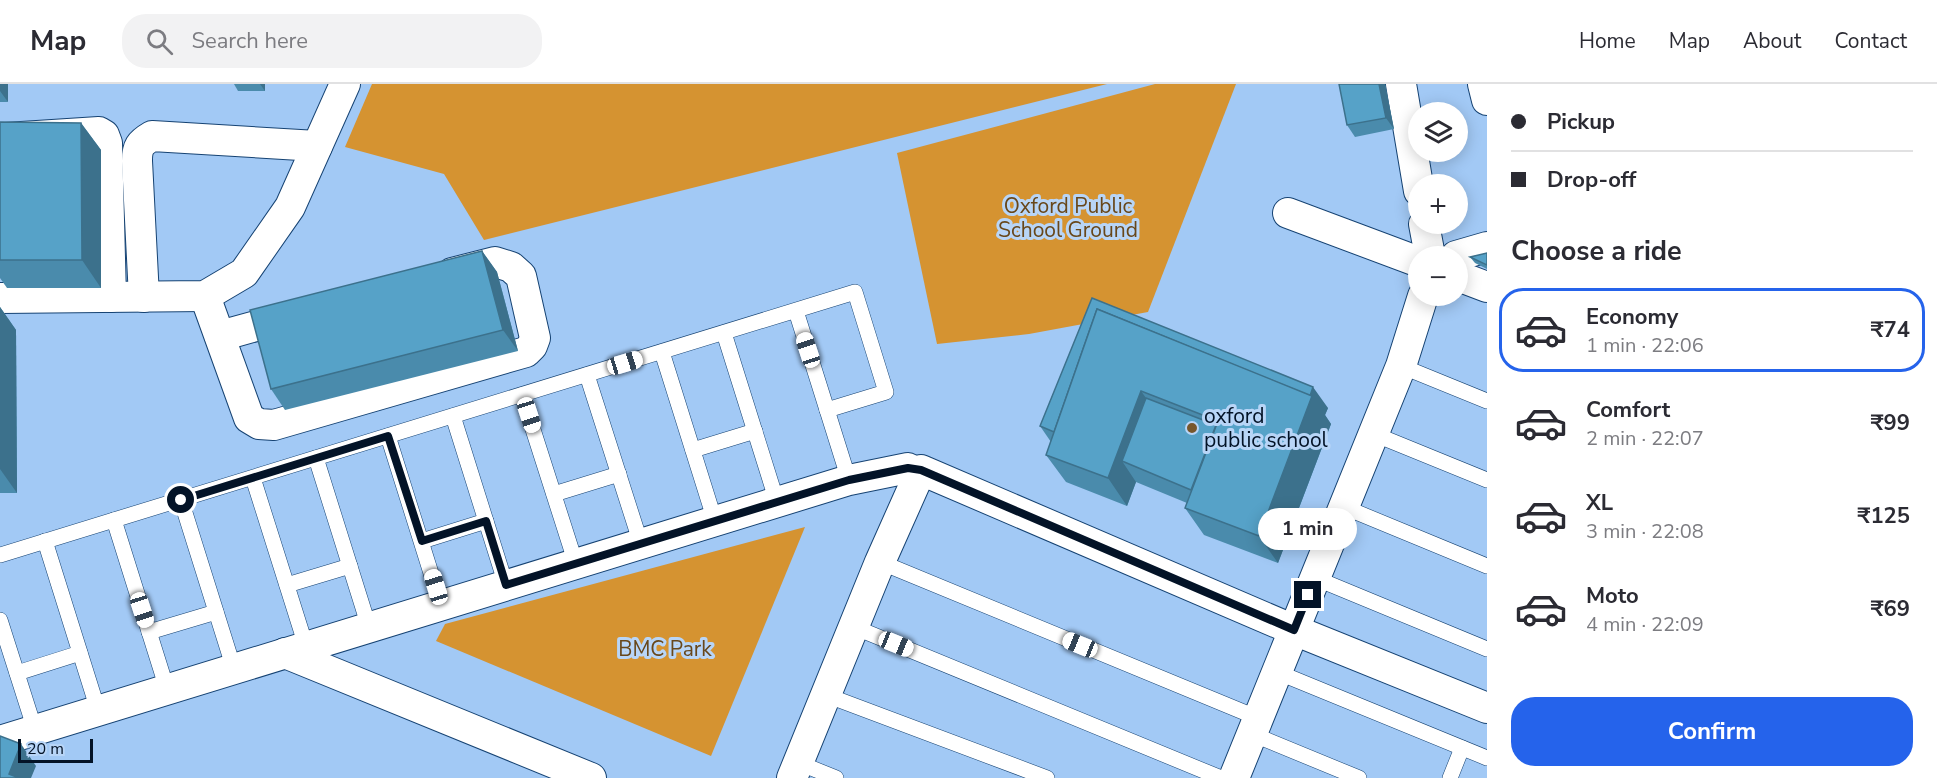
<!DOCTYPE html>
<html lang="en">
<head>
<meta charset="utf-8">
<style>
	:root { --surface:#fff; --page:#f2f2f3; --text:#2b2b33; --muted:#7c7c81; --line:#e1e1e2; --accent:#2563eb }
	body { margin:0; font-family:"Nunito Sans",sans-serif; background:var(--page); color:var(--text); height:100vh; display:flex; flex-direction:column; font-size:22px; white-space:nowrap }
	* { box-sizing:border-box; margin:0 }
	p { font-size:20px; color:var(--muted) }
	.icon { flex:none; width:33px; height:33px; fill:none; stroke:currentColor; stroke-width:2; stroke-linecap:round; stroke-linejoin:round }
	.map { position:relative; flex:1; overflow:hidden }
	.side { display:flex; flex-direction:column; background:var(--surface); width:450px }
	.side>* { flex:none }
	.banner { display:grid; align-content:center; height:132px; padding:0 24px; background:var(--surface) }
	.fabs { position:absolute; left:1408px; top:18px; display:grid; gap:12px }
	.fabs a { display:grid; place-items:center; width:60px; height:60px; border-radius:50%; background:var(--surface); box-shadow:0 3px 15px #0003; font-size:30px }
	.scale { position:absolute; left:18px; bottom:15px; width:75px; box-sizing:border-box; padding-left:6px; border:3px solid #031327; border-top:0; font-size:16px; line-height:21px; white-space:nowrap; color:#031327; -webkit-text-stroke:4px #b8d5f7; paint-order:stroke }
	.end { position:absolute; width:27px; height:27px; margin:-14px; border:8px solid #031327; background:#fff; box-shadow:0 0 0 3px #fff }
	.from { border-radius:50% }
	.bubble { position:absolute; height:42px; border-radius:21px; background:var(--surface); box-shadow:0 3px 15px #0003; font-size:20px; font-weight:700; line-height:42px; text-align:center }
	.car { position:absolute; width:18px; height:36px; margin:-18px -9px; border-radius:8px; box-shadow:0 0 4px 2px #0007; background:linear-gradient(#fff 24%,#345 0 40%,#fff 0 76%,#345 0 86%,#fff 0) }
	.banner b { display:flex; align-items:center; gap:21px; height:57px; font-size:22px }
	.banner b+b { border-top:2px solid var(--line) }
	.banner i { width:15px; height:15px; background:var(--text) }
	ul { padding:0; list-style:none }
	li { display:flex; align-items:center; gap:18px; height:84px; margin:0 12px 9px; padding:0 12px; border:3px solid transparent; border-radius:24px }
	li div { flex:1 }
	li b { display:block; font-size:22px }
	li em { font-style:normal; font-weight:700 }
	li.on { border-color:var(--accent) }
	li>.icon { width:54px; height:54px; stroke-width:1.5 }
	h2 { padding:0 24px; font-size:27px; line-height:72px }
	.action { display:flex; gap:12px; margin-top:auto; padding:12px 24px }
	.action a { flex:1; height:69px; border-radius:24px; background:var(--accent); color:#fff; font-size:24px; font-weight:700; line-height:69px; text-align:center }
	header { display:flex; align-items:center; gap:36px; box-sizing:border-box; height:84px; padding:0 30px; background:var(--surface); border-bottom:2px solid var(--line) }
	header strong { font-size:28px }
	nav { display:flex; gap:33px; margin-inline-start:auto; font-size:21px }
	.search { width:420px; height:54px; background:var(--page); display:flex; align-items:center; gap:15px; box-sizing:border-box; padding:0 21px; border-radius:24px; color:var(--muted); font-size:22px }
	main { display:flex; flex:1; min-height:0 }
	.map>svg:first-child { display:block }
	.green { fill:#d59331 }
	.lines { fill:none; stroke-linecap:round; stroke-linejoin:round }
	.lane-casing { stroke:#164373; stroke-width:16 }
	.street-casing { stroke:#164373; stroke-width:32 }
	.lane { stroke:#fff; stroke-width:15 }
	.street { stroke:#fff; stroke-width:30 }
	.wall { fill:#4a8bac }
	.shaded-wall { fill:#3c718c }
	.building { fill:#56a2c8; stroke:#3c718c; stroke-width:1.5 }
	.route { stroke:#031327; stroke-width:8 }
	.poi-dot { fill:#77572c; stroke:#b8d5f7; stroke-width:2 }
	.labels { text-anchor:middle; stroke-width:6; stroke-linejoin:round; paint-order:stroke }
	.park-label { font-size:21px; fill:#68471a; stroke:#b8d5f7 }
	.poi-label { font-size:21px; fill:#031327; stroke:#b8d5f7; text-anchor:start }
</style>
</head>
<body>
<header>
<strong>Map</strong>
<div class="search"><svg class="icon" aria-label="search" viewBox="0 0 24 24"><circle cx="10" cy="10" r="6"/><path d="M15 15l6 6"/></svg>Search here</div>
<nav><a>Home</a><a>Map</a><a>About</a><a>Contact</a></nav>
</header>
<main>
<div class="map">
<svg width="1487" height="694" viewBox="0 0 1487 694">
	<rect width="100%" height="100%" fill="#a2c9f5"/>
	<g class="green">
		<path d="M 372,0 L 1107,0 L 484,156 L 444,90 L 345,63 Z"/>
		<path d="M 1155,0 L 1236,0 L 1148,228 L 1029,250 L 937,260 L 897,69 Z"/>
		<path d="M 805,443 L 711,672 L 436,557 L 445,540 Z"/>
	</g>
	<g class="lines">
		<g class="lane-casing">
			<g id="lane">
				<path d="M 796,227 L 849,396"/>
				<path d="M 724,249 L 777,418"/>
				<path d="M 662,268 L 715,437"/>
				<path d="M 1401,282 L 1487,317"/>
				<path d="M 587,291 L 641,460"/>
				<path d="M 522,311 L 576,480"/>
				<path d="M 453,332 L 506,501"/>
				<path d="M 1374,350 L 1487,396"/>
				<path d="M 388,352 L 441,521"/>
				<path d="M 693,366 L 755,347"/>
				<path d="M 316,374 L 369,543"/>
				<path d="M 253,394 L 306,562"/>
				<path d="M 554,410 L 619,390"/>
				<path d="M 181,416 L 234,585"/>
				<path d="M 1344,423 L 1487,482"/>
				<path d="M 114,436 L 167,605"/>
				<path d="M 45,457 L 98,626"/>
				<path d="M 422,457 L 486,437"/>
				<path d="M 0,471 L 855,208 L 886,308 L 827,326"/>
				<path d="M 880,478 L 1258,634"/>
				<path d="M 1315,494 L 1487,565"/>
				<path d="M 287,501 L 350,482"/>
				<path d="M 0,536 L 35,646"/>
				<path d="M 854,543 L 1221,694"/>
				<path d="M 149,548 L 216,528"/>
				<path d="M 1277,588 L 1487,674"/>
				<path d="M 17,589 L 80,569"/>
				<path d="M 826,611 L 1047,694"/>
				<path d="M 1252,650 L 1359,694"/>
				<path d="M 799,679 L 836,694"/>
				<path d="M 1450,694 L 1462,664"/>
			</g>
		</g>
		<g class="street-casing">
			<g id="street">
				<path d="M 1401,0 L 1419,107"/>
				<path d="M 1483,0 L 1487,16"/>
				<path d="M 0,56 L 6,54 L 99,48 L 104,51 L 107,59 L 111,213"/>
				<path d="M 1288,129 L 1419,178"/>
				<path d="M 1424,140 L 1430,172"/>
				<path d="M 1456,172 L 1487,163"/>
				<path d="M 1458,192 L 1487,203"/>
				<path d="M 205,212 L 249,334 L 259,340 L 274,341 L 526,268 L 532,262 L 535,254 L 521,192 L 511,183 L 495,178 L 452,189"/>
				<path d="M 144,213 L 137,77 C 137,63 140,59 152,52 L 317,62"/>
				<path d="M 0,214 L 205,212 L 244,189 L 290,123 L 345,0"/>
				<path d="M 220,252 L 292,232"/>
				<path d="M 285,569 L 591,694"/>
				<path d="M 0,657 L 849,396 L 908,384"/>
				<path d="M 792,694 L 880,478 L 921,386 L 1294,546 L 1487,624"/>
				<path d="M 1234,694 L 1401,282 L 1423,212"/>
			</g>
		</g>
		<use href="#lane" class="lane"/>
		<use href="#street" class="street"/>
	</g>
	<g class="wall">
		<path d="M 0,0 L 8,18 L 0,18 Z"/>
		<path d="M 234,0 L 265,0 L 265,7 L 238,7 Z"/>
		<path d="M 1385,0 L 1394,45 L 1355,53 L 1347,41 Z"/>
		<path d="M 0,38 L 81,39 L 101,66 L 101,204 L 7,204 L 0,194 Z"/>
		<path d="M 482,167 L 497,188 L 518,267 L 285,326 L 271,305 Z"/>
		<path d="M 1487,169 L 1487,185 L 1475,179 L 1470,173 Z"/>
		<path d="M 1092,214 L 1328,324 L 1325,331 L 1331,340 L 1278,479 L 1204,451 L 1185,424 L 1187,419 L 1136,398 L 1127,422 L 1066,398 L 1046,371 L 1051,358 L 1040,342 Z"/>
		<path d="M 0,223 L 16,246 L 17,409 L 0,409 Z"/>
	</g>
	<g class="shaded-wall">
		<path d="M 0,0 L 8,0 L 8,18 L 0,7 Z"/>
		<path d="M 260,0 L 265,0 L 265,7 Z"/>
		<path d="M 1379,0 L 1385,0 L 1394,45 L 1386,34 Z"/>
		<path d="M 81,39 L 101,66 L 101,204 L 82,176 Z"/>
		<path d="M 482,167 L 497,188 L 518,267 L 503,246 Z"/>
		<path d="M 0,223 L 16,246 L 17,409 L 0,385 Z"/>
		<path d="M 1313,303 L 1328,324 L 1325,331 L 1331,340 L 1278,479 L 1259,452 Z"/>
		<path d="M 1141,307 L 1161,335 L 1122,377 L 1136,398 L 1127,422 L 1108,394 Z"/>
		<path d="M 21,660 L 36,682 L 31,694 L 12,694 L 9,690 Z"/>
	</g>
	<g class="building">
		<path d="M 1339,0 L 1379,0 L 1386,34 L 1347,41 Z"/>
		<path d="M 0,38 L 81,39 L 82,176 L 0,176 Z"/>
		<path d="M 482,167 L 503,246 L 271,305 L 250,226 Z"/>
		<path d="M 1487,169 L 1487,181 L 1470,173 Z"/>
		<path d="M 1092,214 L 1313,303 L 1310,312 L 1097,225 L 1054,348 L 1040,342 Z"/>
		<path d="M 1097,225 L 1312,312 L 1259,452 L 1185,424 L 1218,337 L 1141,307 L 1108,394 L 1046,371 Z"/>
		<path d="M 1146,314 L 1216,341 L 1191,406 L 1122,377 Z"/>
		<path d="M 0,652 L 21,660 L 9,690 L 19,694 L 0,694 Z"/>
	</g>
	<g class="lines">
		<path class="route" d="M 181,416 L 388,352 L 422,457 L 486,437 L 506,501 L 849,396 L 908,384 L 921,386 L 1294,546 L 1308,511"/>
	</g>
	<circle class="poi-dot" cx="1192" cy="344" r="6"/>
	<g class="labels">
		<g class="park-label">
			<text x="1068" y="129">Oxford Public<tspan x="1068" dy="24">School Ground</tspan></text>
			<text x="665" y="572">BMC Park</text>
		</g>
		<g class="poi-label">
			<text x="1204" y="339">oxford<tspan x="1204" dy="24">public school</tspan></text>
		</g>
	</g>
</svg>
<div class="fabs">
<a><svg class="icon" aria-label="layers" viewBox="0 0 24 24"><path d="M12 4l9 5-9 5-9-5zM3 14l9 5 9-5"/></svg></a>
<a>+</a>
<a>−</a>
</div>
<div class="scale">20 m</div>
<i class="end from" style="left:181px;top:416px"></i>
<i class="end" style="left:1308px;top:511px"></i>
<div class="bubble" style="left:1258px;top:424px;width:99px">1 min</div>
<i class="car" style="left:808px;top:266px;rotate:342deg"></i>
<i class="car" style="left:625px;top:279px;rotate:73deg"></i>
<i class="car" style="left:529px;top:331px;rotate:162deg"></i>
<i class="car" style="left:436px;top:503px;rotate:343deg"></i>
<i class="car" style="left:142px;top:526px;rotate:162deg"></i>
<i class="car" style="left:896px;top:560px;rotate:112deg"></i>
<i class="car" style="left:1080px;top:561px;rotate:292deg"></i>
</div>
<section class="side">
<div class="banner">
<b><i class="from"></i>Pickup</b>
<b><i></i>Drop-off</b>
</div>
<h2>Choose a ride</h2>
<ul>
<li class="on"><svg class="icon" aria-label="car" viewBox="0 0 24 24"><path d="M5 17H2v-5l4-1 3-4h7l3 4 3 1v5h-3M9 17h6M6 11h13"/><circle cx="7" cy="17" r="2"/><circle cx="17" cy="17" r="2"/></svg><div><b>Economy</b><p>1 min · 22:06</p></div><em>₹74</em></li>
<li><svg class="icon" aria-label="car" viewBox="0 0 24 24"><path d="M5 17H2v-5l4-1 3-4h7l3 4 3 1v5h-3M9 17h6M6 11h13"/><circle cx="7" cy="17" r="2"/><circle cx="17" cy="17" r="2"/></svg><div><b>Comfort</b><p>2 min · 22:07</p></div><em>₹99</em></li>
<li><svg class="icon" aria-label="car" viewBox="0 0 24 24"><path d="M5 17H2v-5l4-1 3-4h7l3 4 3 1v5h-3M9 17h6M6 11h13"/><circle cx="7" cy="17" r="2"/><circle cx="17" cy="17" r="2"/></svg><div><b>XL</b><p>3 min · 22:08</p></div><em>₹125</em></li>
<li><svg class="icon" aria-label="car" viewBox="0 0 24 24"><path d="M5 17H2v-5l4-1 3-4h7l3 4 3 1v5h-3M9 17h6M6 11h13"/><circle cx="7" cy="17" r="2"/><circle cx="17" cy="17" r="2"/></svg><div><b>Moto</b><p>4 min · 22:09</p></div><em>₹69</em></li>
</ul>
<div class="action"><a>Confirm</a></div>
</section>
</main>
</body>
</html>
